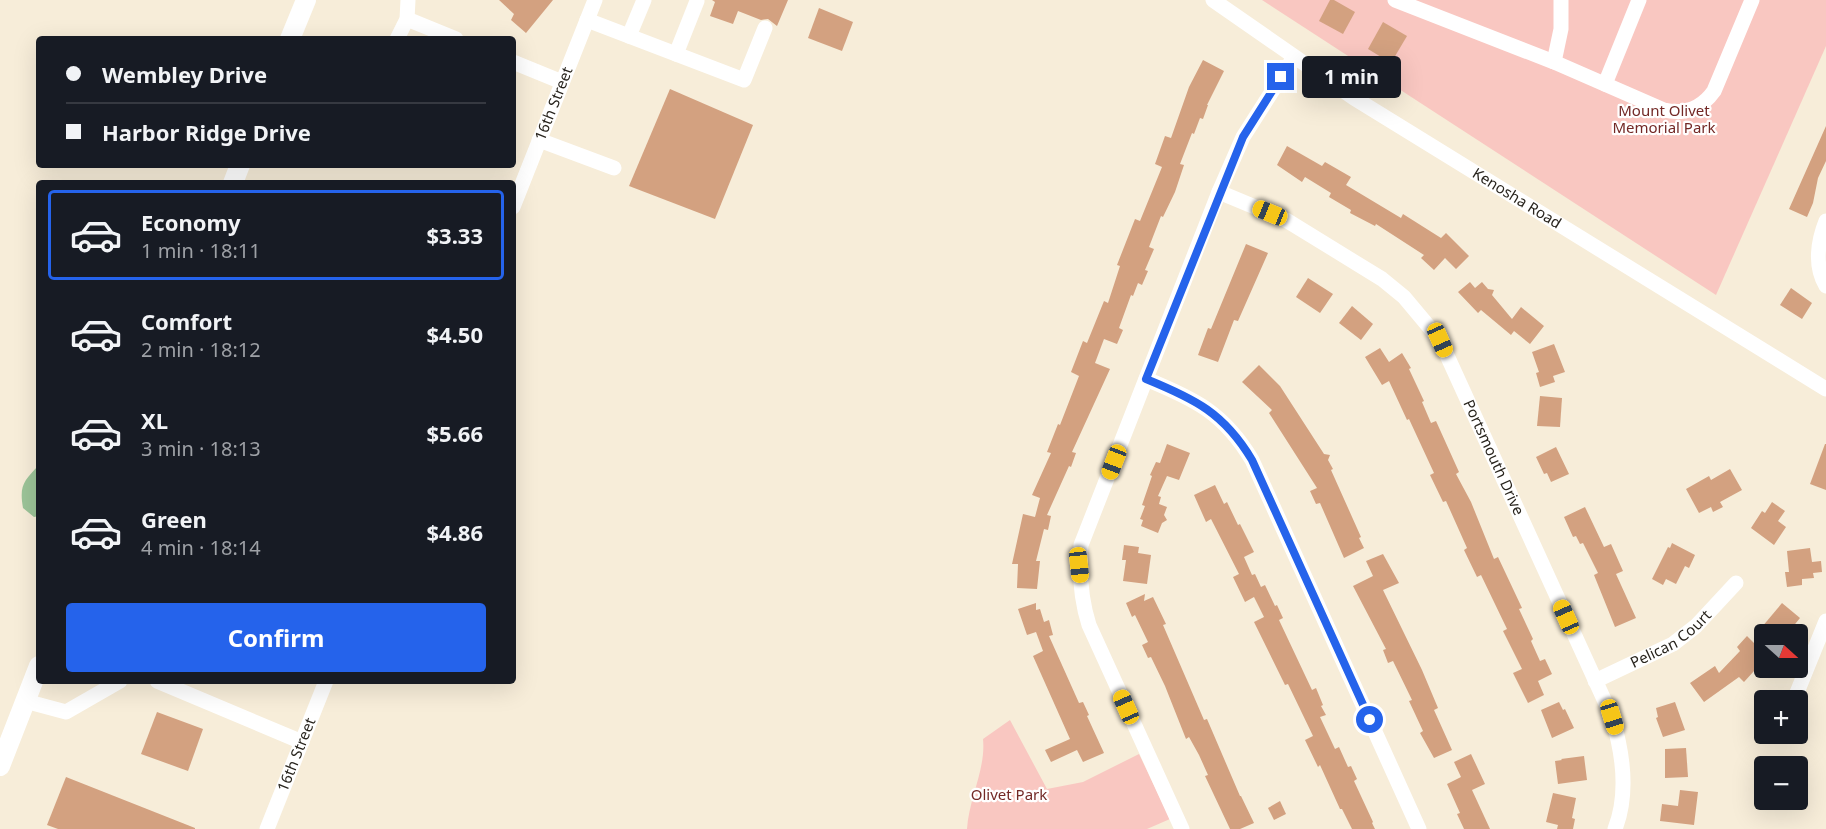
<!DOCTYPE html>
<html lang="en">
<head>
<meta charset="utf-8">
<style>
	:root { --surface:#171b24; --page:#242831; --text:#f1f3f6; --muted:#9ea1a6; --line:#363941; --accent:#2563eb }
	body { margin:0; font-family:"Noto Sans",sans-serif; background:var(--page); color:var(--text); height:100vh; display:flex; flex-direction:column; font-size:22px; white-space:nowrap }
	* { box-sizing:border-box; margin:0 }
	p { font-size:20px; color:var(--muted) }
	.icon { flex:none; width:33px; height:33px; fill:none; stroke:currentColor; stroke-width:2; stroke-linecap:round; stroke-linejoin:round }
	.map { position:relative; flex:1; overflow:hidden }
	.drawer { position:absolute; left:36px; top:180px; width:480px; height:504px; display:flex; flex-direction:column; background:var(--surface); border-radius:6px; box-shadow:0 6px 24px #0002 }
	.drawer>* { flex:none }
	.banner { position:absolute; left:36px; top:36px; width:480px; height:132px; border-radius:6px; box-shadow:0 6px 24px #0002; display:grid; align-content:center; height:132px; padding:0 30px; background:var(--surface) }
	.needle { width:39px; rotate:111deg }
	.fabs { position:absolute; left:1754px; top:624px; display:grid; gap:12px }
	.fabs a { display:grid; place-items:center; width:54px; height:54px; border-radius:6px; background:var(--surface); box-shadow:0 6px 24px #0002; font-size:30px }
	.end { position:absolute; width:27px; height:27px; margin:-14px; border:8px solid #2563eb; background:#fff; box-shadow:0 0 0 3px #fff }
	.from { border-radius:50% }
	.bubble { position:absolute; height:42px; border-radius:6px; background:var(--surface); box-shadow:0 6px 24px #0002; font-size:20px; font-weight:700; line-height:42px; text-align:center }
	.car { position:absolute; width:18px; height:36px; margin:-18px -9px; border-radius:8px; box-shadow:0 0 4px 2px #0007; background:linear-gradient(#f5c518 24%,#345 0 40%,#f5c518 0 76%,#345 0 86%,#f5c518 0) }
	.banner b { display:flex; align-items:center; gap:21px; height:57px; font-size:22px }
	.banner b+b { border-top:2px solid var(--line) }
	.banner i { width:15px; height:15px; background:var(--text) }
	ul { padding:10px 0 0; list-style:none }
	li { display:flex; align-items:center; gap:18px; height:90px; margin:0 12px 9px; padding:0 18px; border:3px solid transparent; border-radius:6px }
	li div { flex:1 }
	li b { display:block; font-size:22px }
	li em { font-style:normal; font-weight:700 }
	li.selected { border-color:var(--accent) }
	li>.icon { width:54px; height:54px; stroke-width:1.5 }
	.button { display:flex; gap:12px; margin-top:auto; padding:12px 30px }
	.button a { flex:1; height:69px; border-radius:6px; background:var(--accent); color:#fff; font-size:24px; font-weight:700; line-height:69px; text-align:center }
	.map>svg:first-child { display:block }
	.green { fill:#f9c7c1 }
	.water { fill:#9cc498 }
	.building { fill:#d3a180 }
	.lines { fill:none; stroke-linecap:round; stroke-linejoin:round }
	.minor { stroke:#fff; stroke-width:15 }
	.major { stroke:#fff; stroke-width:20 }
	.route { stroke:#2563eb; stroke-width:8 }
	.labels { text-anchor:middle; stroke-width:4.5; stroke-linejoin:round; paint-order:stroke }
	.street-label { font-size:15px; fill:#29251e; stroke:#fff }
	.park-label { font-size:15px; fill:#732926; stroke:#fff }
</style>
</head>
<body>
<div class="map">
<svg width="1826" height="829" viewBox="0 0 1826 829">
	<rect width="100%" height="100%" fill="#f7edd9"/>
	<g class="green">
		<path d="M 1262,0 L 1826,0 L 1826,46 L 1716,295 Z"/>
		<path d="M 1010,720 L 1047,789 L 1083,782 L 1139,754 L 1170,819 L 1147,829 L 967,829 C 969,798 986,769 983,739 Z"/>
	</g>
	<path class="water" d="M 39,465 L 39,516 L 34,517 L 23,508 C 19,485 24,481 39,465 Z"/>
	<g class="building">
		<path d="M 499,0 L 553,0 L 526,33 L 511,20 L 514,14 Z"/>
		<path d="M 712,0 L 788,0 L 777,26 L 768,19 L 761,20 L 738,11 L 733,24 L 710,16 L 715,2 Z"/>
		<path d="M 1330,0 L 1334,0 L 1355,12 L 1343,34 L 1319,21 Z"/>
		<path d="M 819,8 L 853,22 L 842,51 L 808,38 Z"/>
		<path d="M 1383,22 L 1407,36 L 1391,63 L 1368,49 Z"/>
		<path d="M 1203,60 L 1224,71 L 1207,105 L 1208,105 L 1203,119 L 1200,118 L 1194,134 L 1192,133 L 1180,164 L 1184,165 L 1175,192 L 1163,217 L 1161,216 L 1149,247 L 1154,249 L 1145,270 L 1148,271 L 1142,285 L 1138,283 L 1133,296 L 1131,295 L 1119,328 L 1123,330 L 1117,344 L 1104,339 L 1095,363 L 1110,369 L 1072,452 L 1076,453 L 1071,467 L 1069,466 L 1047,515 L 1051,516 L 1048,530 L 1044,529 L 1036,561 L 1040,561 L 1037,589 L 1017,588 L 1018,564 L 1012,564 L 1023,514 L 1035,517 L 1040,498 L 1032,495 L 1051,453 L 1047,452 L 1058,424 L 1060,425 L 1079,376 L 1071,372 L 1083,341 L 1087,343 L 1104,301 L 1108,303 L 1120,266 L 1117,265 L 1135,219 L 1140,221 L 1162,167 L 1155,164 L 1165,136 L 1171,138 L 1189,87 Z"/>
		<path d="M 670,89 L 753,125 L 715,219 L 629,186 Z"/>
		<path d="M 1826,126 L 1826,161 L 1818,178 L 1813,203 L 1807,217 L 1789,209 Z"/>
		<path d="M 1287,146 L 1322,166 L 1325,162 L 1351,177 L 1346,185 L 1401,218 L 1403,214 L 1441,238 L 1446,233 L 1469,256 L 1456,269 L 1445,258 L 1434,270 L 1421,258 L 1424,255 L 1376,224 L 1375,226 L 1350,213 L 1351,210 L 1329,197 L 1331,193 L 1305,177 L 1302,182 L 1277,165 Z"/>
		<path d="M 1246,244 L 1268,253 L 1238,321 L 1234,320 L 1218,362 L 1198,355 L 1208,328 L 1211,329 Z"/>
		<path d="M 1308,278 L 1333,294 L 1320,313 L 1296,297 Z"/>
		<path d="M 1470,282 L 1475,288 L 1482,282 L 1488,289 L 1494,290 L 1492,295 L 1512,319 L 1521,307 L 1544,326 L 1530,344 L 1514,331 L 1511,335 L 1481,310 L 1478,313 L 1458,292 Z"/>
		<path d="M 1791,288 L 1812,303 L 1802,319 L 1780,305 Z"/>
		<path d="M 1352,306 L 1373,324 L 1361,340 L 1339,323 Z"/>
		<path d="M 1554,344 L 1565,372 L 1553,376 L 1555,382 L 1540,387 L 1536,373 L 1539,372 L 1532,352 Z"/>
		<path d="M 1380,348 L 1389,362 L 1402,353 L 1411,368 L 1409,369 L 1424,401 L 1422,402 L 1431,423 L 1436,421 L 1459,472 L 1456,474 L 1471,502 L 1494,559 L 1498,557 L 1522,608 L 1519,609 L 1533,639 L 1531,641 L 1540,661 L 1545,659 L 1552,674 L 1538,681 L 1544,695 L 1528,703 L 1513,673 L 1522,669 L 1503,631 L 1507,629 L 1481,575 L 1477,577 L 1464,550 L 1467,548 L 1446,501 L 1443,502 L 1430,475 L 1434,473 L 1409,419 L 1407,420 L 1389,381 L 1382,385 L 1365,357 Z"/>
		<path d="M 1259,365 L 1280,386 L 1324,454 L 1330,455 L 1328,460 L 1333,469 L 1331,470 L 1361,537 L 1359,538 L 1364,548 L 1344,558 L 1320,503 L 1316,504 L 1310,491 L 1317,488 L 1269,413 L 1272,410 L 1242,382 Z"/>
		<path d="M 1540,396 L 1562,398 L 1560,427 L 1537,426 Z"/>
		<path d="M 1167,444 L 1190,453 L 1179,480 L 1167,476 L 1158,496 L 1161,497 L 1159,504 L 1167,507 L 1164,515 L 1167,520 L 1162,523 L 1158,533 L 1141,526 L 1143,520 L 1140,519 L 1145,506 L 1142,505 L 1152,476 L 1150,475 L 1156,462 L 1160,463 Z"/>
		<path d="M 1825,444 L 1826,444 L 1826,490 L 1810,484 Z"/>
		<path d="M 1556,447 L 1569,474 L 1551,482 L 1547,473 L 1544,474 L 1536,457 Z"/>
		<path d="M 1730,469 L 1742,490 L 1720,502 L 1723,507 L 1713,512 L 1711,507 L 1699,513 L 1686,489 L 1709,476 L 1711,480 Z"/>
		<path d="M 1215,485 L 1224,504 L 1227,502 L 1238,525 L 1240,524 L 1254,552 L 1244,557 L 1252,575 L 1255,574 L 1261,587 L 1265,585 L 1275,606 L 1277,605 L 1283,618 L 1279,620 L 1312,690 L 1316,688 L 1323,705 L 1321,706 L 1326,715 L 1320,717 L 1335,749 L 1339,747 L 1348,767 L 1351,766 L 1357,779 L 1354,781 L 1373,822 L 1372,823 L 1375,829 L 1352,829 L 1342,809 L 1340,809 L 1320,765 L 1318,767 L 1305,740 L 1313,736 L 1288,684 L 1285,685 L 1254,622 L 1264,617 L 1254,597 L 1245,602 L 1233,577 L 1239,574 L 1211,519 L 1206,522 L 1194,495 Z"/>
		<path d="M 1772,502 L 1785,511 L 1778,521 L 1786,527 L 1774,545 L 1751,528 L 1762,511 L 1765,513 Z"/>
		<path d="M 1585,507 L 1604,547 L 1611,544 L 1623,571 L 1616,574 L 1636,618 L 1615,627 L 1594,575 L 1598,573 L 1583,543 L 1580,544 L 1576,536 L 1573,537 L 1564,517 Z"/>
		<path d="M 1672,543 L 1695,555 L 1689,568 L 1685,566 L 1676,584 L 1666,579 L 1663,585 L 1652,579 L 1668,547 L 1670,548 Z"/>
		<path d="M 1124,545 L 1139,547 L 1138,553 L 1151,555 L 1147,584 L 1123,581 L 1126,560 L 1122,560 Z"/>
		<path d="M 1810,548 L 1812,562 L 1821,561 L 1822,572 L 1813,573 L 1814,578 L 1802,579 L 1802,585 L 1787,587 L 1785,572 L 1789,572 L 1787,551 Z"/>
		<path d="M 1383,554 L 1399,583 L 1383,590 L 1422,670 L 1438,708 L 1434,710 L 1452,750 L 1434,758 L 1420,733 L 1423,731 L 1409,701 L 1412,700 L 1393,661 L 1388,663 L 1383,650 L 1386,649 L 1353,586 L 1373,576 L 1366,561 Z"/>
		<path d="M 1145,594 L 1144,601 L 1153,597 L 1166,624 L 1163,625 L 1204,720 L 1207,719 L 1240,796 L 1241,796 L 1254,823 L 1240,829 L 1230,829 L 1205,776 L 1208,775 L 1199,755 L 1189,737 L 1186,739 L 1165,686 L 1151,657 L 1148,658 L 1142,645 L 1148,642 L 1135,615 L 1132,617 L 1126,603 Z"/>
		<path d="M 1036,603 L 1036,610 L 1040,609 L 1044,622 L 1049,620 L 1053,635 L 1049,636 L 1079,703 L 1083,702 L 1089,715 L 1087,716 L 1104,753 L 1083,762 L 1077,750 L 1051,762 L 1045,750 L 1070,739 L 1033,656 L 1043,651 L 1036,632 L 1027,635 L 1018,609 Z"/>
		<path d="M 1782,603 L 1800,618 L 1787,634 L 1756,634 Z"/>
		<path d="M 1747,636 L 1758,647 L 1754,651 L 1764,660 L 1744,682 L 1739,677 L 1704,702 L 1690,683 L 1715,666 L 1719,673 L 1740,651 L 1737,647 Z"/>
		<path d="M 1559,702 L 1563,710 L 1565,709 L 1574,728 L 1552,738 L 1541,710 Z"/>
		<path d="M 1675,702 L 1685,730 L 1663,737 L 1656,718 L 1658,717 L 1656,708 Z"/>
		<path d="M 157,712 L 203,729 L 188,771 L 141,754 Z"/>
		<path d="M 1686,748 L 1688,777 L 1665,778 L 1665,749 Z"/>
		<path d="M 1471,754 L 1485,784 L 1472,790 L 1490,829 L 1464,829 L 1457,814 L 1460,813 L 1447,784 L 1461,777 L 1454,762 Z"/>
		<path d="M 1584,756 L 1587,780 L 1558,784 L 1555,761 L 1562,760 L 1561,759 Z"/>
		<path d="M 66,777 L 195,828 L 195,829 L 58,829 L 47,825 Z"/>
		<path d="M 1680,790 L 1698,792 L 1694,825 L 1660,821 L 1662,804 L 1678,806 Z"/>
		<path d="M 1553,793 L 1576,798 L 1572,818 L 1575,819 L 1573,829 L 1557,829 L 1558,825 L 1546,822 Z"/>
		<path d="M 1280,801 L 1286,814 L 1274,820 L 1268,808 Z"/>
	</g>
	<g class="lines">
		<g class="minor">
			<path id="s1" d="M 1213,0 L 1354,98 L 1826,389"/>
			<path d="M 1395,0 L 1554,62 L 1664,110 C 1685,115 1702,108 1714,91 L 1752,0"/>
			<path d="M 407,19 L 456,39"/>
			<path d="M 587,20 L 744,80 L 765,28"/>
			<path d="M 629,36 L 644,0"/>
			<path d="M 397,39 L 407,19 L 408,0"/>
			<path d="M 676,54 L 697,1"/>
			<path d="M 513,62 L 562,82"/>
			<path d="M 1554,62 L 1561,29 L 1561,0"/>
			<path d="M 1605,84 L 1639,0"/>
			<path d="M 539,140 L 614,168"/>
			<path id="s2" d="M 1219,192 L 1286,220 L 1382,279 L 1404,297 L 1440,340 L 1612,717 C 1623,753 1629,793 1615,829"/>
			<path id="s3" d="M 513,207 L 595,0"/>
			<path d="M 1826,221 C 1818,241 1814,266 1826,286"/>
			<path d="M 1146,379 C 1195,399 1224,413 1252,460 L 1419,829"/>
			<path d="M 157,681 L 302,742"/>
			<path id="s4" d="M 1595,681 L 1673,644 L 1696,626 L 1736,583"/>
			<path d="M 1794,700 L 1826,621"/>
			<path d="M 25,701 L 66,712 L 120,681"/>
			<path id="s5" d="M 267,829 L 326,681"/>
			<path d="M 1182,829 L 1089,625 C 1081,600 1079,572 1081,545 L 1219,192 L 1243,137 L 1294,57"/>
		</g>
		<g class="major">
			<path d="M 290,39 L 306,0"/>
			<path d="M 233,183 L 240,165"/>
			<path d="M 0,766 L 39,666"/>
		</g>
	</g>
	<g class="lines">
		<path class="route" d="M 1281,77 L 1243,137 L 1146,379 C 1195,399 1224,413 1252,460 L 1370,720"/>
	</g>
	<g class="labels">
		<g class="street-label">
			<text dy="5" stroke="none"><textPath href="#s3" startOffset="111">16th Street</textPath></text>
			<text dy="5" stroke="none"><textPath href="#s1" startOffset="363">Kenosha Road</textPath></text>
			<text dy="5" stroke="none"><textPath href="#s2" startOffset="399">Portsmouth Drive</textPath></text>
			<text dy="5" stroke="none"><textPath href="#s4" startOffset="87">Pelican Court</textPath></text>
			<text dy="5" stroke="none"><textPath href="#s5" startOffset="80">16th Street</textPath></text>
		</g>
		<g class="park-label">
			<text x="1664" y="116">Mount Olivet<tspan x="1664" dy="17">Memorial Park</tspan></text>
			<text x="1009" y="800">Olivet Park</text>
		</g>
	</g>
</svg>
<div class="fabs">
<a><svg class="needle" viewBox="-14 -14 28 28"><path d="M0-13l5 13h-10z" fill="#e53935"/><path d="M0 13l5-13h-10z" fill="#9ea1a6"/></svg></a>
<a>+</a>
<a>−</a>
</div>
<i class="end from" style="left:1370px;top:720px"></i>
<i class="end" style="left:1281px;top:77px"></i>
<div class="bubble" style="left:1302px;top:56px;width:99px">1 min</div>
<i class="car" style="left:1270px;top:213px;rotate:292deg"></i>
<i class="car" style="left:1440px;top:340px;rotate:156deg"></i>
<i class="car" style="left:1114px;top:462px;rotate:201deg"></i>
<i class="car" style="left:1079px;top:565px;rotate:174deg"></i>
<i class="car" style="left:1566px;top:617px;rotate:336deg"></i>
<i class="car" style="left:1126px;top:707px;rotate:336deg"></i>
<i class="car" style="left:1612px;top:717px;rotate:163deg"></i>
<div class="banner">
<b><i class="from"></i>Wembley Drive</b>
<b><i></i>Harbor Ridge Drive</b>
</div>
<section class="drawer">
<ul>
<li class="selected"><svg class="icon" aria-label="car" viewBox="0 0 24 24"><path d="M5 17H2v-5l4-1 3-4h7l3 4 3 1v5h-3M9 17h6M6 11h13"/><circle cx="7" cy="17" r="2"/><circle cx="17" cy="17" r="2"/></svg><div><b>Economy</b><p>1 min · 18:11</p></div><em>$3.33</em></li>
<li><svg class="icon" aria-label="car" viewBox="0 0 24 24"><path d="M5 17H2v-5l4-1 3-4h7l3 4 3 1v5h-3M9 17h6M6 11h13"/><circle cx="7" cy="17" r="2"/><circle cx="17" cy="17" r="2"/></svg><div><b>Comfort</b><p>2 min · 18:12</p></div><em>$4.50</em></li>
<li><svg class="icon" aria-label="car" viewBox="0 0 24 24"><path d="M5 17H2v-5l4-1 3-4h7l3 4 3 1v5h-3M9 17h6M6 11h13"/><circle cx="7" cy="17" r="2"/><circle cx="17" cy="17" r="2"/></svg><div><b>XL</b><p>3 min · 18:13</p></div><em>$5.66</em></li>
<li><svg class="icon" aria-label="car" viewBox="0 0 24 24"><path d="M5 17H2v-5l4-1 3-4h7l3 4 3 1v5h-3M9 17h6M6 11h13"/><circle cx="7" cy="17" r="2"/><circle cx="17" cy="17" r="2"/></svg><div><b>Green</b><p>4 min · 18:14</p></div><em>$4.86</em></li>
</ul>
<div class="button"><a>Confirm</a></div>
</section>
</div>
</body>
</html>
